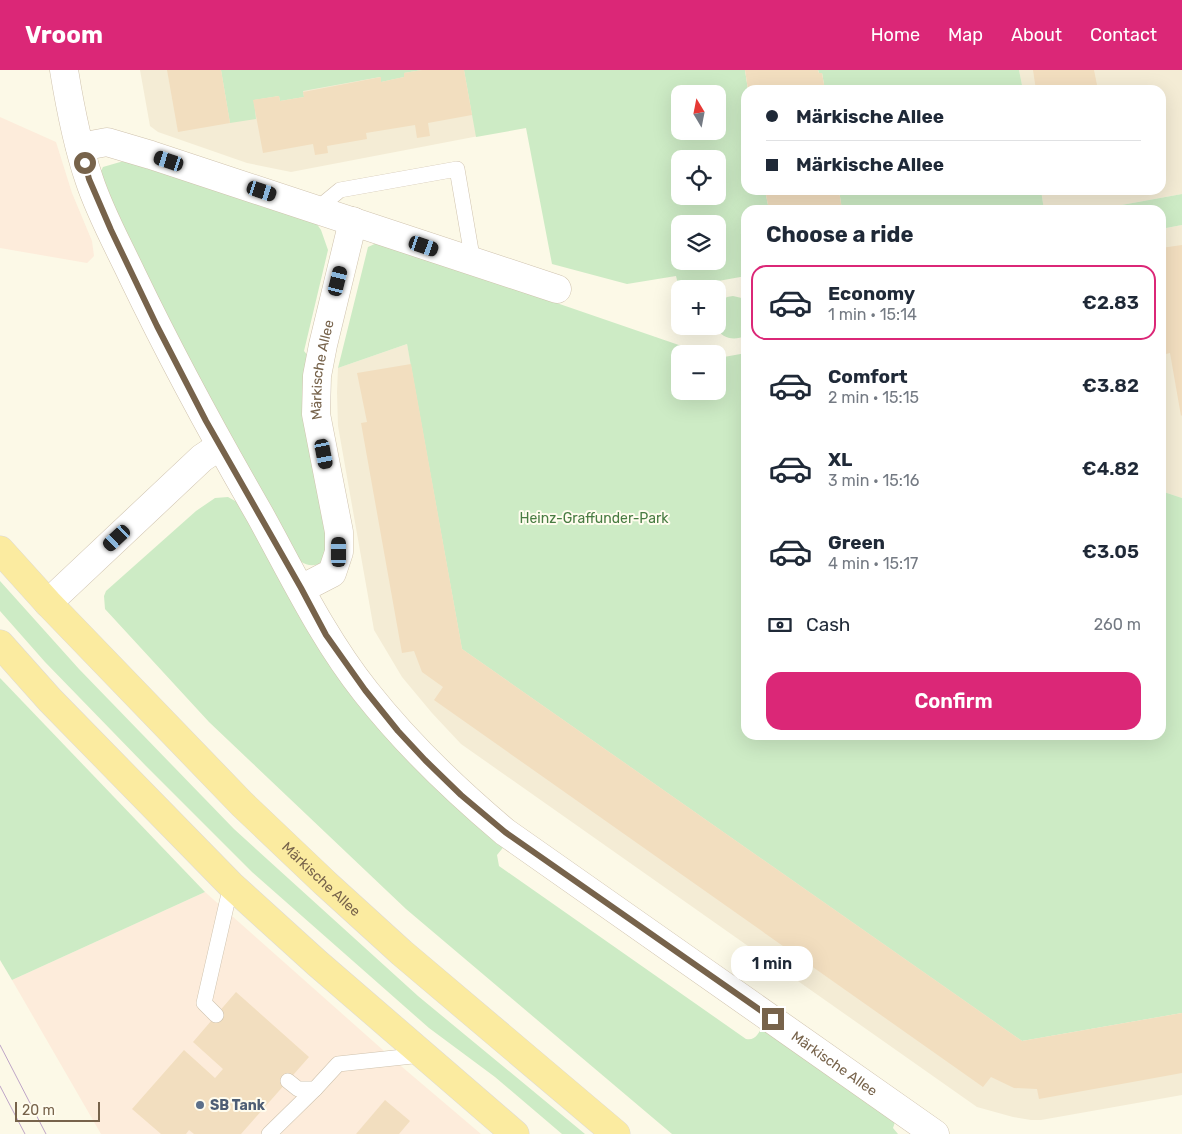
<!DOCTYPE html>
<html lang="en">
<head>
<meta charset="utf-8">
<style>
	:root { --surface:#fff; --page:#f2f2f3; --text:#1f2937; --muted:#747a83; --line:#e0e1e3; --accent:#db2777 }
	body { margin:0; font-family:Rubik,sans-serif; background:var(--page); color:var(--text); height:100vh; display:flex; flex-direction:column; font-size:19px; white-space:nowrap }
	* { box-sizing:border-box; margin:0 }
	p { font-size:16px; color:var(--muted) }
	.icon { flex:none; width:28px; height:28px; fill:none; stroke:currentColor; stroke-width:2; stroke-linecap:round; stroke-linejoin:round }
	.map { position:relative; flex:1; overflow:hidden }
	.panel { position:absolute; left:741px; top:135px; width:425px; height:535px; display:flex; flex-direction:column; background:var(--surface); border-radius:15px; box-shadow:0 5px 20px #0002 }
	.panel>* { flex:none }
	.guide { position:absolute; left:741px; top:15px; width:425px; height:110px; border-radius:15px; box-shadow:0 5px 20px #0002; display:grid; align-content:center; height:110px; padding:0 25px; background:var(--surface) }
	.needle { width:32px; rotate:350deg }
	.fabs { position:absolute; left:671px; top:15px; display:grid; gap:10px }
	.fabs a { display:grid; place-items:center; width:55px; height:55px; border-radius:10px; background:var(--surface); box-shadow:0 5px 20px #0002; font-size:25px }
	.scale { position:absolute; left:15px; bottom:12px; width:85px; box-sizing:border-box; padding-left:5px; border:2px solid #77634b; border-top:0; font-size:14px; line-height:18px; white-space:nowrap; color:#77634b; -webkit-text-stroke:4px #fffcee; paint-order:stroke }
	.end { position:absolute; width:22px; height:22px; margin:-11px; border:6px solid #77634b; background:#fff; box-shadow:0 0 0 2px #fff }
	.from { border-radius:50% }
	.bubble { position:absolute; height:35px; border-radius:15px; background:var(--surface); box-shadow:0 5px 20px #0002; font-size:16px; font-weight:600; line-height:35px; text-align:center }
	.car { position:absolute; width:15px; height:30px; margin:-15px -8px; border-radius:6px; box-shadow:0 0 4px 1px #0007; background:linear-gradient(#222 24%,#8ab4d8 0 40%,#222 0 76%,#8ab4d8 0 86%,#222 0) }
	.guide b { display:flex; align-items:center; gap:18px; height:48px; font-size:19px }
	.guide b+b { border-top:1px solid var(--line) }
	.guide i { width:12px; height:12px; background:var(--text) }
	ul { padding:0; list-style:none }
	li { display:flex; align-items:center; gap:15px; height:75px; margin:0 10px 8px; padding:0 15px; border:2px solid transparent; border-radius:15px }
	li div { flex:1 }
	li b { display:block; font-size:19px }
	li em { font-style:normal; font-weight:600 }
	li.selected { border-color:var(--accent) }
	li>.icon { width:45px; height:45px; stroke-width:1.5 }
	h2 { padding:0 25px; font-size:22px; line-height:60px }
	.pay { display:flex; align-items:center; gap:12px; height:55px; padding:0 25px; font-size:19px }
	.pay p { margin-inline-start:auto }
	.primary-button { display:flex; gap:10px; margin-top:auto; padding:10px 25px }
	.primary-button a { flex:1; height:58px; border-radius:15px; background:var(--accent); color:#fff; font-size:20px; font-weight:600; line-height:58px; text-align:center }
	header { display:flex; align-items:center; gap:30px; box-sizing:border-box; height:70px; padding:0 25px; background:var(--accent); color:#fff }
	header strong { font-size:24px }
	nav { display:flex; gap:28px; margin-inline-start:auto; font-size:18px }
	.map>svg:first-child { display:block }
	.residential { fill:#f4ecd5 }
	.commercial { fill:#fdecdb }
	.green { fill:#cdebc5; fill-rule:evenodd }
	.building { fill:#f2debf }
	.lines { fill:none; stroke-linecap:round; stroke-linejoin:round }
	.lane-casing { stroke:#cfc2ad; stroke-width:16 }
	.street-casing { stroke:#cfc2ad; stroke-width:29 }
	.primary-casing { stroke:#dedad4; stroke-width:29 }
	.lane { stroke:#fff; stroke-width:15 }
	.street { stroke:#fff; stroke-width:28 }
	.primary { stroke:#fbeba0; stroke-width:28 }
	.tram { stroke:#bea5c7; stroke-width:1 }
	.route { stroke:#77634b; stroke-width:6 }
	.service-dot { fill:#5c6f8a; stroke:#fffcee; stroke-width:2 }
	.labels { text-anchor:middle; stroke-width:4; stroke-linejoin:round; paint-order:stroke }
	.street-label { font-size:14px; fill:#77634b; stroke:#fffcee }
	.park-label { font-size:14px; fill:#487c42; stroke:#fffcee }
	.service-label { font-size:14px; font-weight:bold; fill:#4e5e75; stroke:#fffcee; text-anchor:start }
</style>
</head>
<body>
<header>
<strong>Vroom</strong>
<nav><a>Home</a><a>Map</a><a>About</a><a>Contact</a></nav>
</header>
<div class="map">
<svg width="1182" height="1064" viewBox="0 0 1182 1064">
	<rect width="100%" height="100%" fill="#fcf9e7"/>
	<g class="residential">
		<path d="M 140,0 L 515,0 L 526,57 L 291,102 L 247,93 L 158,62 L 150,56 Z"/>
		<path d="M 1019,0 L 1182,0 L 1182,124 L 1094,140 L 1044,140 L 1041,120 L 1161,120 L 1161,20 L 1023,20 Z"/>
		<path d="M 1182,155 L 1182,428 L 1161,421 L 1161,159 Z"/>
		<path d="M 407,274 L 411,294 L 1022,971 L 1182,943 L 1182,1025 L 1041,1050 L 1031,1050 L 1013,1047 L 977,1037 L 461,674 L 432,643 L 402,607 L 374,560 L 338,356 L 337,322 L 338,298 Z"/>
	</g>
	<g class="commercial">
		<path d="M 0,47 L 56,72 L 72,123 L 92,171 L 94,186 L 87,193 L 0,178 Z"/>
		<path d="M 205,822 L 401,996 L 481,1064 L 101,1064 L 12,910 Z"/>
	</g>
	<g class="green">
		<path d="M 221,0 L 422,0 L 404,3 L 404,7 L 381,12 L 380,7 L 303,21 L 304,27 L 280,31 L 279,26 L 254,30 L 256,49 L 230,53 Z"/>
		<path d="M 464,0 L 745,0 L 748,20 L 746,20 L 746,120 L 765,120 L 769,140 L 746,140 L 746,206 L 679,218 L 676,206 L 627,214 L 552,194 L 526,58 L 476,67 ZM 680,24 L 718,24 L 718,61 L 680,61 ZM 680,89 L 718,89 L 718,126 L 680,126 ZM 680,154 L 718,154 L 718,191 L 680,191 Z"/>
		<path d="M 818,0 L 1019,0 L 1023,20 L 825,20 L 822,3 L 819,3 Z"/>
		<path d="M 127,90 L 314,150 L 321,160 L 328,180 L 304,281 L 309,287 L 330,471 L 324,492 C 315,496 309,497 300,491 L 155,231 L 100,103 L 103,97 Z"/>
		<path d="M 839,120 L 1041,120 L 1044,140 L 842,140 Z"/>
		<path d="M 1182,124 L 1182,155 L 1161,159 L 1161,140 L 1094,140 Z"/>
		<path d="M 379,172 L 705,284 L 680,284 L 680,321 L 718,321 L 718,286 L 724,287 L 746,283 L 746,665 L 1161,665 L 1161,421 L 1182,428 L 1182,943 L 1022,971 L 462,579 L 407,274 L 338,298 L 368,177 Z"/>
		<path d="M 733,226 L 746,229 L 746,266 C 733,271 722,269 715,256 L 718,256 L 718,234 L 727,227 Z"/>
		<path d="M 228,427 L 237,432 L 265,477 L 506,774 L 497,785 L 499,796 L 746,969 C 756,971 758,963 763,956 L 896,1049 L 893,1058 L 898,1064 L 672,1064 L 406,839 L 209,652 L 105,539 L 104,526 L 106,521 L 196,441 L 215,428 Z"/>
		<path d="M 0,511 L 79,599 L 234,759 L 418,926 L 585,1064 L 562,1064 L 495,1007 L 429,958 L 252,802 L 146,696 L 45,592 L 0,541 Z"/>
		<path d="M 0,608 L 205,822 L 12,910 L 0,890 Z"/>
	</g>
	<g class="building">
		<path d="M 167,0 L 221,0 L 230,53 L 178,62 Z"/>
		<path d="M 422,0 L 464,0 L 472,45 L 428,53 L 430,66 L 417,68 L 415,55 L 366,63 L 367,69 L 327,76 L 328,83 L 315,85 L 313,74 L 263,83 L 253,30 L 279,26 L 280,31 L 304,27 L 303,22 L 381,7 L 381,12 L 404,7 L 404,3 Z"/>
		<path d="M 745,0 L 818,0 L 819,3 L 822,3 L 825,20 L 748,20 Z"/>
		<path d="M 1033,0 L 1094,0 L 1098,20 L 1036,20 Z"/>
		<path d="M 765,120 L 839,120 L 842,140 L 769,140 Z"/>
		<path d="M 1182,175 L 1182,345 L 1181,346 L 1170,283 L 1166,284 L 1161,259 L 1161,178 Z"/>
		<path d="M 411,294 L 462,579 L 1022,971 L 1182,943 L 1182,1003 L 1039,1029 L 1037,1019 L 1014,1018 L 991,1007 L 983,1017 L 434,630 L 443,617 L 422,602 L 414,581 L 402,583 L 361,353 L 367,352 L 357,303 Z"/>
		<path d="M 236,922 L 309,987 L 241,1064 L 194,1064 L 189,1060 L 186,1064 L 161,1064 L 132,1039 L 184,980 L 215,1008 L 223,999 L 193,972 Z"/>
		<path d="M 385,1030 L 410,1051 L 399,1064 L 356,1064 Z"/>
	</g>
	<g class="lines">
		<g class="lane-casing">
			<g id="lane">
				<path d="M 317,139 L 340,120 L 457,99 L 473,192"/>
				<path d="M 216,945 L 204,933 L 231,815"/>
				<path d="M 288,1011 L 298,1019 L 315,1019 L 338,994 L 422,985"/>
				<path d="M 269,1064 L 315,1019"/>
			</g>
		</g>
		<g class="street-casing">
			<g id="street">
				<path id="s1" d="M 64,0 C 70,37 77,74 89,109 C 100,143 118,175 133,207 C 172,288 215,367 260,445 C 293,505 323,568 366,622 C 407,674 454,719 505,762 L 935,1064"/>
				<path d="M 80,77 L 107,72 L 151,85 L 557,219"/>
				<path id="s2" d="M 301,519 L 332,503 L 339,482 L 339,462 L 316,344 L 317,306 L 323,275 L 353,151"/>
				<path d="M 48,533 L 202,388 L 220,376"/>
			</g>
		</g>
		<g class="primary-casing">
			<g id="primary">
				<path id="s3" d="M 0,480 L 48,533 L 242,734 L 325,813 L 402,883 L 616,1064"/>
				<path d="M 0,574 L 50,630 L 231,815 L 317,893 L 515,1064"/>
			</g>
		</g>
		<use href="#lane" class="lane"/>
		<use href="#street" class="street"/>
		<use href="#primary" class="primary"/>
		<g class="tram">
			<path d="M 0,975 L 46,1064"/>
			<path d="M 0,1016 L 25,1064"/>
		</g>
	</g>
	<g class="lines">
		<path class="route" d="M 85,93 L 89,109 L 111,160 L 157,256 L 206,351 L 301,518 L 326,565 L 365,620 L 398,661 L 425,690 L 461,725 L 505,762 L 773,949"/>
	</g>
	<circle class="service-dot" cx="200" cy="1035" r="5"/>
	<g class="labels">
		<g class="street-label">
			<text dy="5" stroke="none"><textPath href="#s2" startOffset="242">Märkische Allee</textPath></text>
			<text dy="5" stroke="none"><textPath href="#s3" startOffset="460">Märkische Allee</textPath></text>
			<text dy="5" stroke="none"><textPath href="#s1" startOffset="1296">Märkische Allee</textPath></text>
		</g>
		<g class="park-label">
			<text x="594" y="453">Heinz-Graffunder-Park</text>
		</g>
		<g class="service-label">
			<text x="210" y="1040">SB Tank</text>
		</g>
	</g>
</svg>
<div class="fabs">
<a><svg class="needle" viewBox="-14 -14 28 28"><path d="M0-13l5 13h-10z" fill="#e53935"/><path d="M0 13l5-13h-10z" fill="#747a83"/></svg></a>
<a><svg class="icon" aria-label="locate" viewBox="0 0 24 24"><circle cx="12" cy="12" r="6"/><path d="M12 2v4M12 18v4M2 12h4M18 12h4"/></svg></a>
<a><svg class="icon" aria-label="layers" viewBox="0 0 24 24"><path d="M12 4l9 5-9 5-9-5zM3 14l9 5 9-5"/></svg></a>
<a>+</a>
<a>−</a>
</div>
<div class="scale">20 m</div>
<i class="end from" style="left:85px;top:93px"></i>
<i class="end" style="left:773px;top:949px"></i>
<div class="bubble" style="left:731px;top:876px;width:82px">1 min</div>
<i class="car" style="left:169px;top:91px;rotate:288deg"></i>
<i class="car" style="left:262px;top:121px;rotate:108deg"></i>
<i class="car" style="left:424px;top:176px;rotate:109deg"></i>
<i class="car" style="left:338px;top:211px;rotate:14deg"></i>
<i class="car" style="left:324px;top:384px;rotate:169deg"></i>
<i class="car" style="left:117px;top:468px;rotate:227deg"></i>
<i class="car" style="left:339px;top:482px;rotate:0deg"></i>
<div class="guide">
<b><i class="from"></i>Märkische Allee</b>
<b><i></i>Märkische Allee</b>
</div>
<section class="panel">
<h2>Choose a ride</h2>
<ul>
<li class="selected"><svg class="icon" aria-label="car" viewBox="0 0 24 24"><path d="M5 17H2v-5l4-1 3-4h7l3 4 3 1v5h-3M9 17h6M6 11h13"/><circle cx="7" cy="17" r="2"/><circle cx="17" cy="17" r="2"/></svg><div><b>Economy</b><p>1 min · 15:14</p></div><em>€2.83</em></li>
<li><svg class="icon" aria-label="car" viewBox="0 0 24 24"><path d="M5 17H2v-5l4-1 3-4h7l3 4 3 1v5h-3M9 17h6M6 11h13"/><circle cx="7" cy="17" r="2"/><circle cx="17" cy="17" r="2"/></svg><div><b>Comfort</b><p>2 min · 15:15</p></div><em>€3.82</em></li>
<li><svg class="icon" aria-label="car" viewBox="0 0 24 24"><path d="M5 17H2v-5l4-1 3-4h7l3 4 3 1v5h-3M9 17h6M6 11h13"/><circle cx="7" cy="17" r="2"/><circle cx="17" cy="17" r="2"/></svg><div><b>XL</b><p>3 min · 15:16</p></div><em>€4.82</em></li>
<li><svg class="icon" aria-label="car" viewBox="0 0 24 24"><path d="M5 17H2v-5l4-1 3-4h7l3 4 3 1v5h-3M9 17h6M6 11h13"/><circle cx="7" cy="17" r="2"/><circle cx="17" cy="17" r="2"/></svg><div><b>Green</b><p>4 min · 15:17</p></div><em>€3.05</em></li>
</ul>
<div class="pay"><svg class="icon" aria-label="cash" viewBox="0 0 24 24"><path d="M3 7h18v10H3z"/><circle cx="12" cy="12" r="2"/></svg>Cash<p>260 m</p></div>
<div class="primary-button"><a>Confirm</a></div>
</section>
</div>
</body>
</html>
